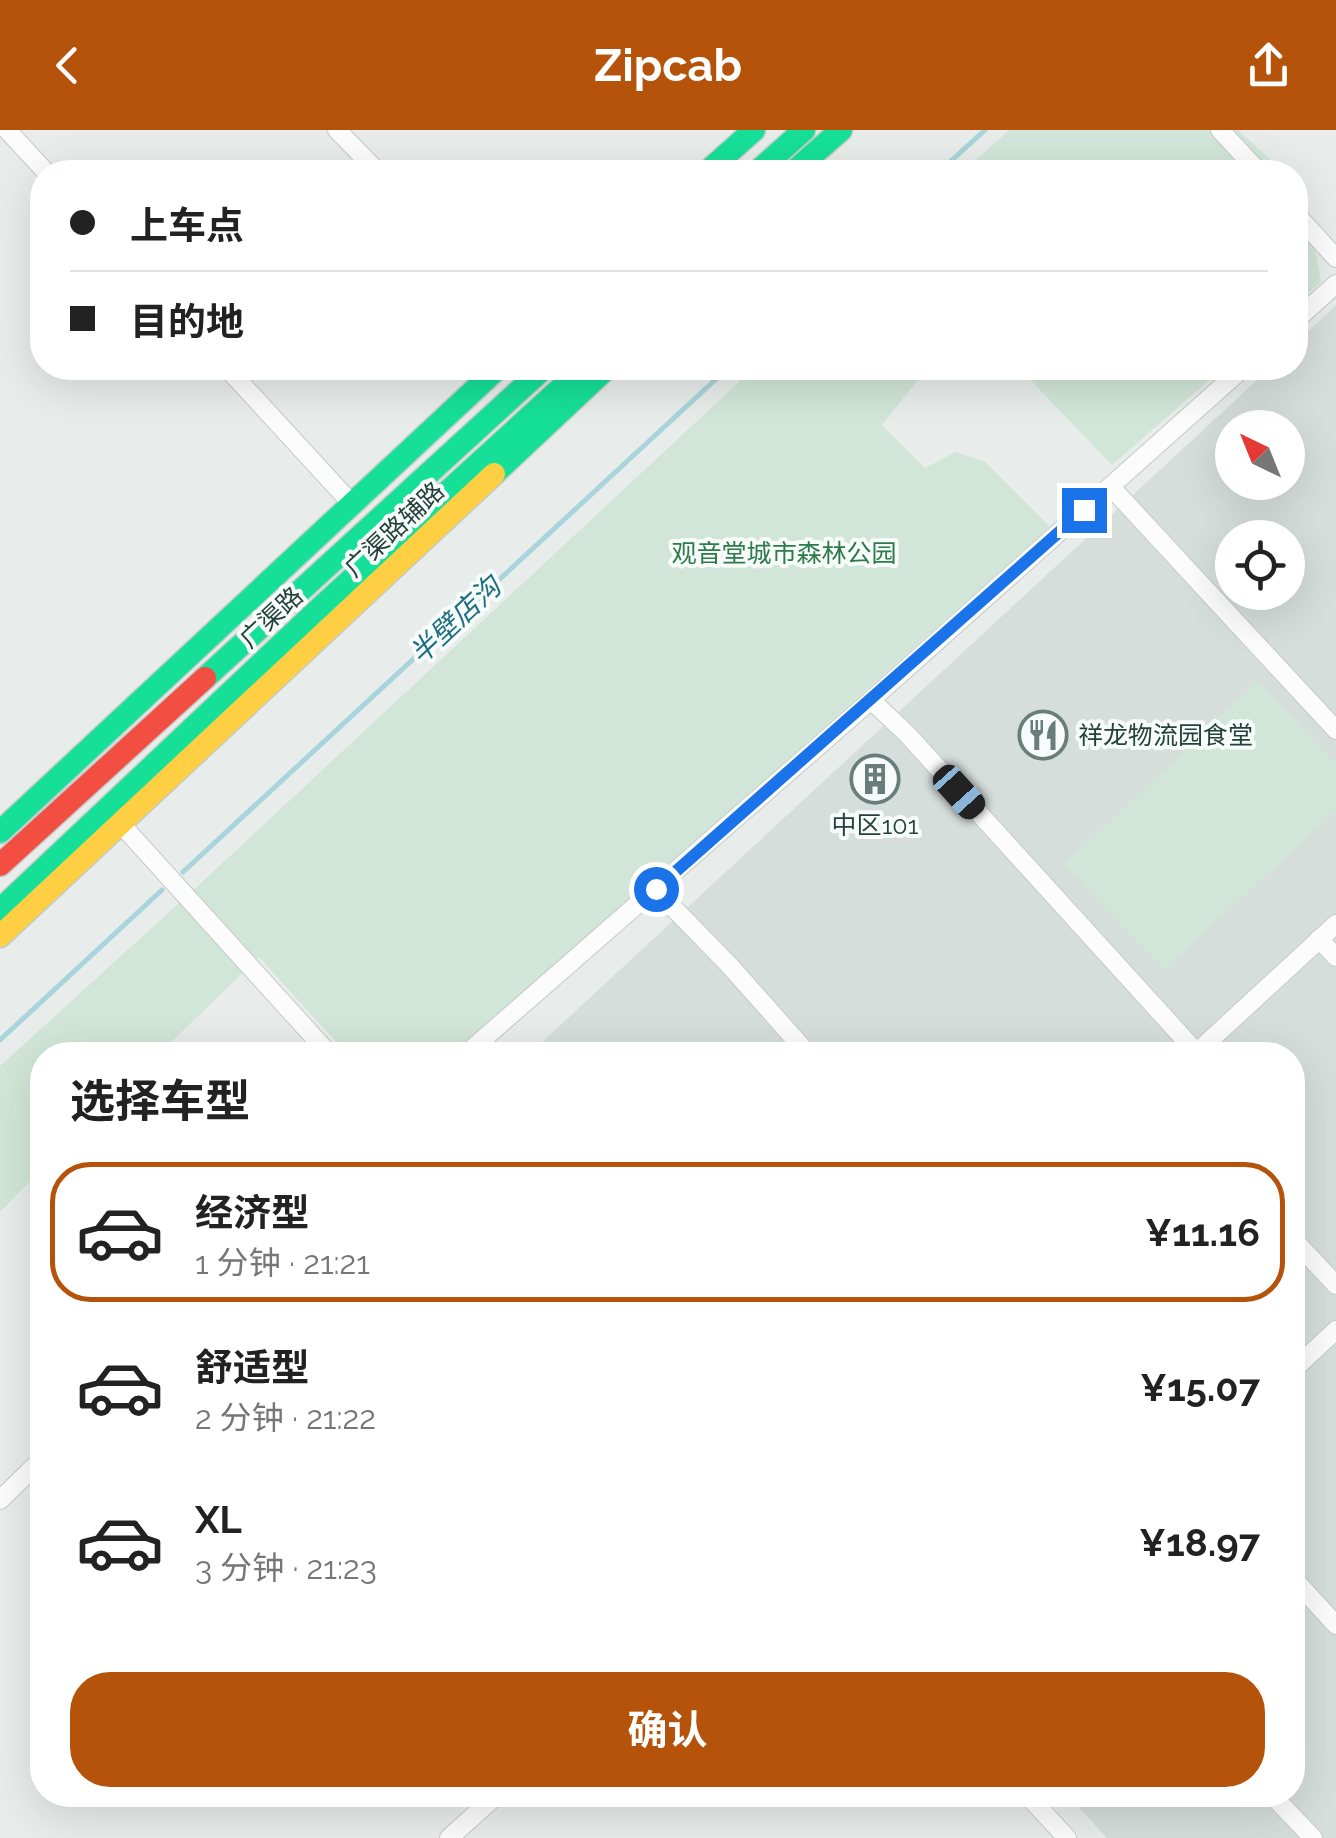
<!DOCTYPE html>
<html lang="zh">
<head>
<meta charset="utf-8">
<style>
	:root { --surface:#fff; --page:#f2f2f2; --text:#222; --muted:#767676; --line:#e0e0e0; --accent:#b45309 }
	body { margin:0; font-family:Raleway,"Noto Sans SC",sans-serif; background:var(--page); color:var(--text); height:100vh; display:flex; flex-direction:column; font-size:38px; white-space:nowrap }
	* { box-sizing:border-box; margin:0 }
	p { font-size:32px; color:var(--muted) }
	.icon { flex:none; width:55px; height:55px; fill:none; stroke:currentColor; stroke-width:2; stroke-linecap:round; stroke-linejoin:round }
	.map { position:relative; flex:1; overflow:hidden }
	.details { position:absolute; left:30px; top:912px; width:1275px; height:765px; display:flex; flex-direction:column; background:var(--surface); border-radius:40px; box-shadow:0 10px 40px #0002 }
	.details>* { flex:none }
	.hud { position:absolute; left:30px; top:30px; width:1278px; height:220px; border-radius:40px; box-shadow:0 10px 40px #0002; display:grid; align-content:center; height:220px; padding:0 40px; background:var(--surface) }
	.needle { width:65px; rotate:317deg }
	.buttons { position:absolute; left:1215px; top:280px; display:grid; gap:20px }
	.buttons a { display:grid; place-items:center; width:90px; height:90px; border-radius:50%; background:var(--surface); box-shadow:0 10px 40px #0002; font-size:50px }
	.end { position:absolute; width:45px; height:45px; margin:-22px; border:12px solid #1a73e8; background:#fff; box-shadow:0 0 0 5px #fff }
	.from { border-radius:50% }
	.car { position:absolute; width:30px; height:60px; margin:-30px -15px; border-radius:12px; box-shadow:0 0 8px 2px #0007; background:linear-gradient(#222 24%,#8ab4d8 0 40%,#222 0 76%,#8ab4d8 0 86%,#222 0) }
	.hud b { display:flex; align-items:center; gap:35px; height:95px; font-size:38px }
	.hud b+b { border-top:2px solid var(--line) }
	.hud i { width:25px; height:25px; background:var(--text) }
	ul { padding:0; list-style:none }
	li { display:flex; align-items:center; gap:30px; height:140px; margin:0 20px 15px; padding:0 20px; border:5px solid transparent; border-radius:40px }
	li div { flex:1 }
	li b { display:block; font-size:38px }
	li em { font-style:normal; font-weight:700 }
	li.on { border-color:var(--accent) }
	li>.icon { width:90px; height:90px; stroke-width:1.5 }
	h2 { padding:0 40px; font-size:45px; line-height:120px }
	.cta { display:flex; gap:20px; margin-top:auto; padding:20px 40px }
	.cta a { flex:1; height:115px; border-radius:40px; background:var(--accent); color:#fff; font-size:40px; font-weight:700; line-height:115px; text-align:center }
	header { display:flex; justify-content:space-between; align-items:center; height:130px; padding:0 40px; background:var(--accent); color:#fff; font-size:45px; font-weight:700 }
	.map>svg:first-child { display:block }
	.built { fill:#d6dedb; fill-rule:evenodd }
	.green { fill:#d1e6d8 }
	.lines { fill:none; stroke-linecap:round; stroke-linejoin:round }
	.stream { stroke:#a9d4db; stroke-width:5 }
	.street-casing { stroke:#c5cac8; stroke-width:20 }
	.fast-casing { stroke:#c3ccc9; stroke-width:25 }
	.slow-casing { stroke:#c3ccc9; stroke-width:25 }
	.jam-casing { stroke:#c3ccc9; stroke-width:25 }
	.street { stroke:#fcfcfc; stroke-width:18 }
	.fast { stroke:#16e098; stroke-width:22 }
	.slow { stroke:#ffcf43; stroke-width:22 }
	.jam { stroke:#f24e42; stroke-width:22 }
	.route { stroke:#1a73e8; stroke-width:12 }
	.labels { text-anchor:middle; stroke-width:8; stroke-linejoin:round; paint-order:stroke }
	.street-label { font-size:25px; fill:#24423a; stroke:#f7fbf9 }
	.park-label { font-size:25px; fill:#2d7a4b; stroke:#f7fbf9 }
	.poi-label { font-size:25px; fill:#24423a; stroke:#f7fbf9; text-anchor:start }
	.water-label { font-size:28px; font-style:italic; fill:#1c6f80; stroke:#f7fbf9 }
</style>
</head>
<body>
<header><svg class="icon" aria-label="back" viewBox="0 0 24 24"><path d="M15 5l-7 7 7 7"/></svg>Zipcab<svg class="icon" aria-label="share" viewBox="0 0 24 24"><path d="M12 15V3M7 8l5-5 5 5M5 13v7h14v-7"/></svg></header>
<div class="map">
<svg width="1336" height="1708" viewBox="0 0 1336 1708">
	<rect width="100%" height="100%" fill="#e8edeb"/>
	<path class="built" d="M 1336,175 L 1336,1708 L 1107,1708 L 1067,1665 L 1292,1665 L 1292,925 L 528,925 L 1270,238 L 1295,238 L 1295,214 ZM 1232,298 L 1288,298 L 1288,352 L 1232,352 ZM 1232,408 L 1288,408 L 1288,462 L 1232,462 Z"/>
	<g class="green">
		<path d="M 1009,0 L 1238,0 L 1284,42 L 963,42 Z"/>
		<path d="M 1295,53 L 1305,62 L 1321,152 L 1295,174 Z"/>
		<path d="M 754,238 L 927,238 L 882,295 L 925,338 L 956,322 L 985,332 L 1050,397 L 454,925 L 348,925 L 259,827 L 158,925 L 42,925 L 42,1039 L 0,1082 L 0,936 L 200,754 Z"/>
		<path d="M 1019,238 L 1223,238 L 1112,335 Z"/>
		<path d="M 1258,551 L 1336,634 L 1336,681 L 1164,839 L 1064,735 Z"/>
	</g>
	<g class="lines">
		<g class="stream">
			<path d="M 939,42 L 985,0"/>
			<path d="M 183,742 L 728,238"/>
			<path d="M 0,910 L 162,760"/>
		</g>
		<g class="street-casing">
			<g id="street">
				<path d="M 7,0 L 46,42"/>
				<path d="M 337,0 L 378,42"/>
				<path d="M 1220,0 L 1259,42"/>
				<path d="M 1295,83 L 1336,128"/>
				<path d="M 1295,191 L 1336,154"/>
				<path d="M 227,238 L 352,374"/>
				<path d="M 1111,357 L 1336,600"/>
				<path d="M 871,570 L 907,604 L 1197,923"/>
				<path d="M 120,693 L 330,925"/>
				<path d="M 655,759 L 730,836 L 809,925"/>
				<path d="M 1319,809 L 1336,827"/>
				<path d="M 465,925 L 871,570 L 1243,238"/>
				<path d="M 1194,925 L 1336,794"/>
				<path d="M 1292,1108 L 1336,1155"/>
				<path d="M 1292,1241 L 1336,1200"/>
				<path d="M 0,1370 L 42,1329"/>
				<path d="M 1292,1447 L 1336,1495"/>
				<path d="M 1027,1665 L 1067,1708"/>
				<path d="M 1272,1665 L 1313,1708"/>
				<path d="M 449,1708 L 497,1665"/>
			</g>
		</g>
		<g class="fast-casing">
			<g id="fast">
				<path d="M 707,42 L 754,0"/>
				<path d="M 757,42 L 804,0"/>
				<path d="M 793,42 L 841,0"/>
				<path d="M 494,344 L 607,238"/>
				<path d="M 205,548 L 544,238"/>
				<path d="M 0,702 L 498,238"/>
				<path d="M 0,780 L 321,477 L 583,238"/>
			</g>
		</g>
		<g class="slow-casing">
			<path id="slow" d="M 0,806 L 494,344"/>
		</g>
		<g class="jam-casing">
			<path id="jam" d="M 0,735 L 205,548"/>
		</g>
		<use href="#street" class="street"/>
		<use href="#fast" class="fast"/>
		<use href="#slow" class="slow"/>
		<use href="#jam" class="jam"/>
	</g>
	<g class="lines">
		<path class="route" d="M 656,759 L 1084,380"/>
	</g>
	<defs>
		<g id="restaurant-ring" transform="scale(2.5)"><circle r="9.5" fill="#f7fbf9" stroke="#697e78" stroke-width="1.5"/><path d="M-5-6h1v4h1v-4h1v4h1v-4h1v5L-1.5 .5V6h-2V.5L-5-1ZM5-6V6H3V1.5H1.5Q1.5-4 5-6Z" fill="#697e78"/></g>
		<g id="building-ring" transform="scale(2.5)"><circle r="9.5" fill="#f7fbf9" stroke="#697e78" stroke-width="1.5"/><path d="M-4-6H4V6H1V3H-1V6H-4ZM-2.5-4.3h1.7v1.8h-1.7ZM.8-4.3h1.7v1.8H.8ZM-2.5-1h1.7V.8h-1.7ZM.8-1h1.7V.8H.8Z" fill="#697e78"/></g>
	</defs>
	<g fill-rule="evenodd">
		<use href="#restaurant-ring" x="1043" y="605"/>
		<use href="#building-ring" x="875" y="649"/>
	</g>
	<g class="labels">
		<g class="street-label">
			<text transform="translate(394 399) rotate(-43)" y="9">广渠路辅路</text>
			<text transform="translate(271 487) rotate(-43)" y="9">广渠路</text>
		</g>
		<g class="park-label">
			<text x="784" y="432">观音堂城市森林公园</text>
		</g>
		<g class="poi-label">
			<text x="1078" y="614">祥龙物流园食堂</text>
			<text x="875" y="704" text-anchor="middle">中区101</text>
		</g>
		<g class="water-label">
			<text transform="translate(455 490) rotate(-43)" y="10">半壁店沟</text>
		</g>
	</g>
</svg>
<div class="buttons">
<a><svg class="needle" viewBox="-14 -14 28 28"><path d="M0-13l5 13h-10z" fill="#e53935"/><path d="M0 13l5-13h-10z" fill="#767676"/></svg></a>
<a><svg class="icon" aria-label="locate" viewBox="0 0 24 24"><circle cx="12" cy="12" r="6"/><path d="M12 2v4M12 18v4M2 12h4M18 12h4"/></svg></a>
</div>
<i class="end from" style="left:656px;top:759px"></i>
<i class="end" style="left:1084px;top:380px"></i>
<i class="car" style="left:959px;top:662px;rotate:138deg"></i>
<div class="hud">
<b><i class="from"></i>上车点</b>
<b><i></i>目的地</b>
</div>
<section class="details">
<h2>选择车型</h2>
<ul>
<li class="on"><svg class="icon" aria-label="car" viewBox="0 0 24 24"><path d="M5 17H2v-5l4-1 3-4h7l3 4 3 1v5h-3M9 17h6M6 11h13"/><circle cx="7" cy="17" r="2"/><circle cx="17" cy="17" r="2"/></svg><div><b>经济型</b><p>1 分钟 · 21:21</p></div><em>¥11.16</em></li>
<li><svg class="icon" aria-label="car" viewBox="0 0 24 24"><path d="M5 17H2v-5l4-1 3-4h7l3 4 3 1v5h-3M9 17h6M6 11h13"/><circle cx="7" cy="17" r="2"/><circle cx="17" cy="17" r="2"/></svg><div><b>舒适型</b><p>2 分钟 · 21:22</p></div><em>¥15.07</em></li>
<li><svg class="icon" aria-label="car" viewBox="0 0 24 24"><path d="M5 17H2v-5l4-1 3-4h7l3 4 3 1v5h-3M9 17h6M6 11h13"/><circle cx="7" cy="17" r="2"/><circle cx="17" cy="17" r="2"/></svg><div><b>XL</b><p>3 分钟 · 21:23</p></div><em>¥18.97</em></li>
</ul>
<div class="cta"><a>确认</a></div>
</section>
</div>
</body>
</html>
